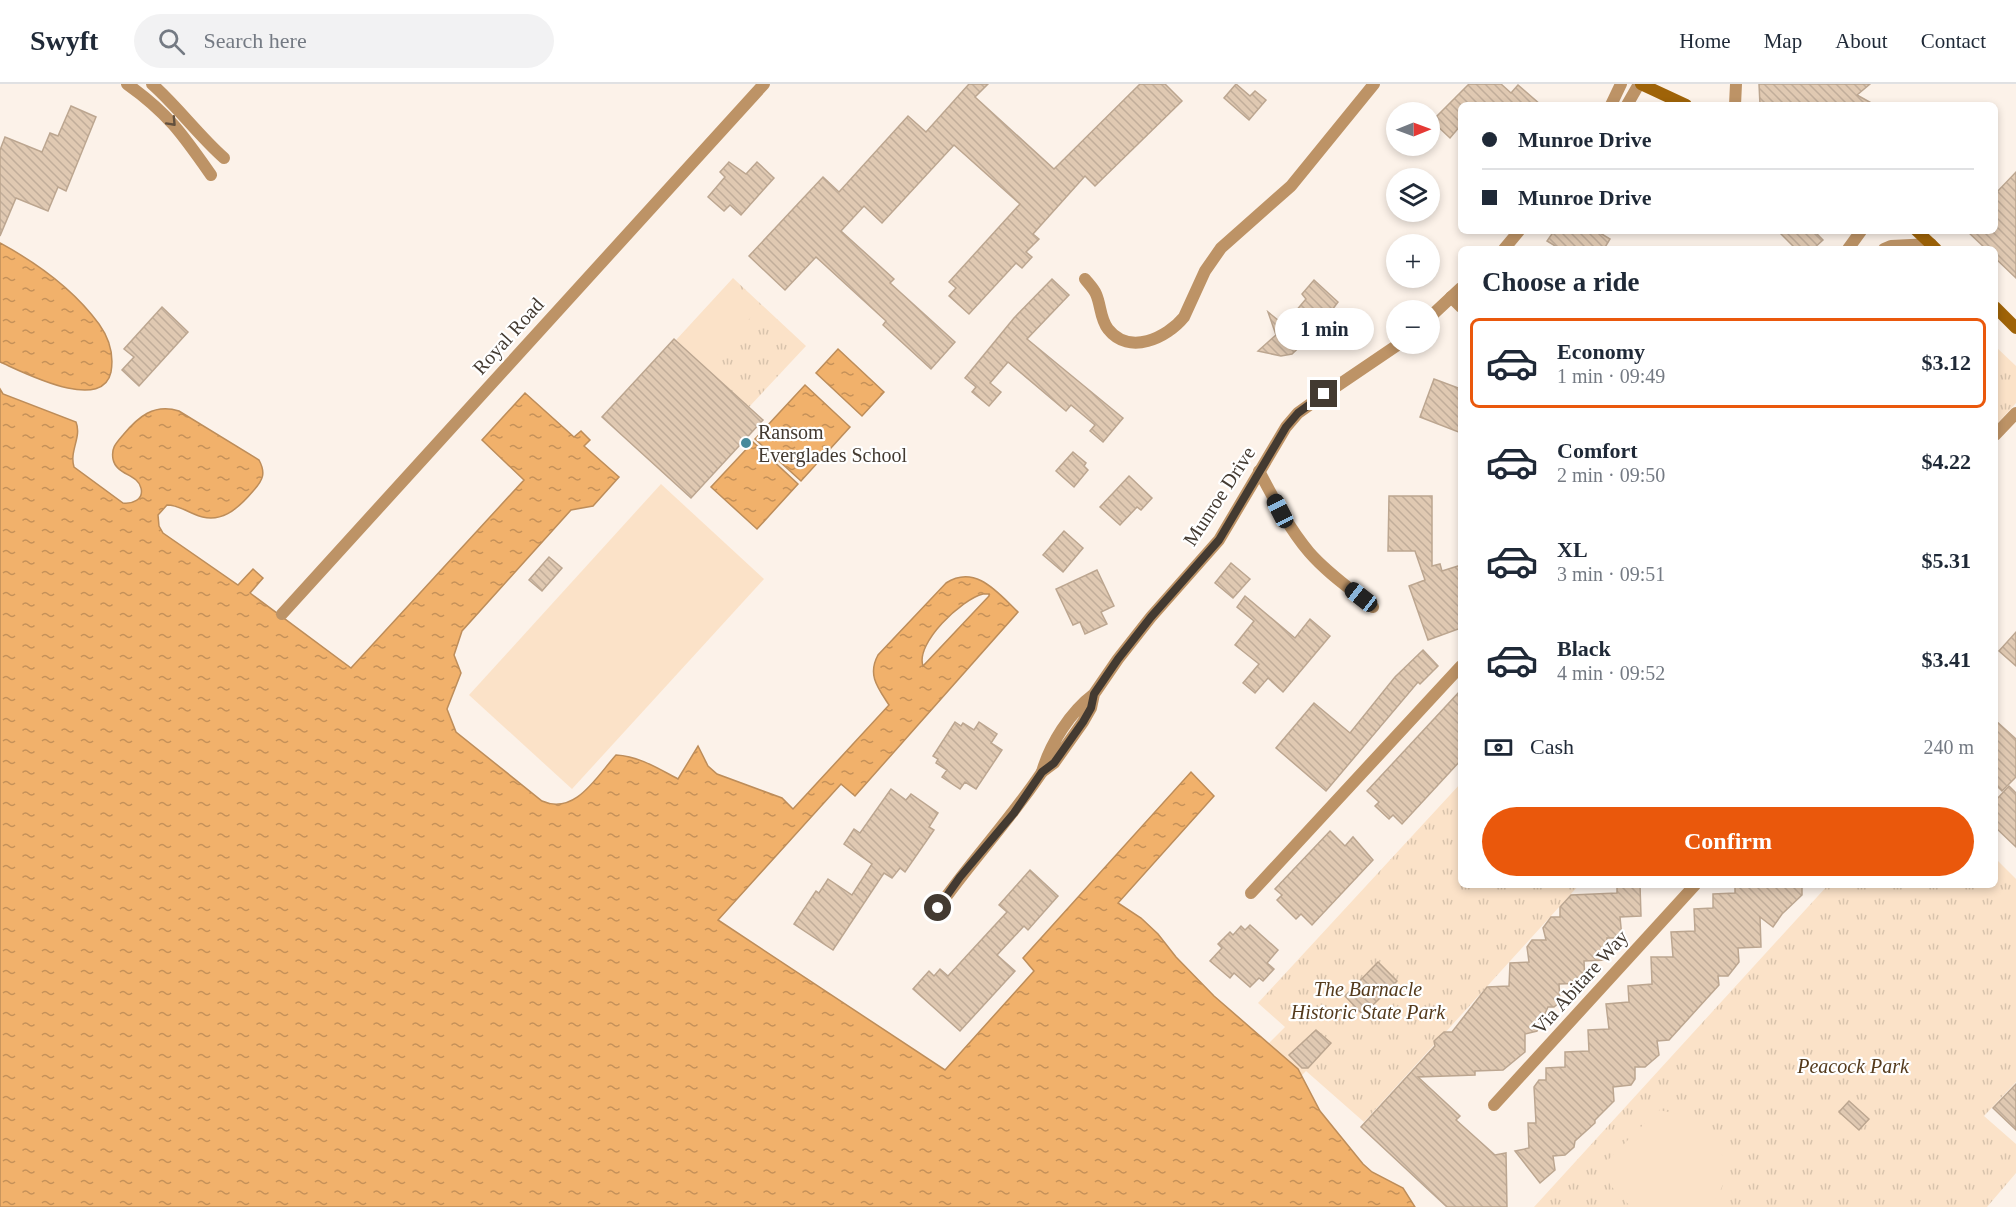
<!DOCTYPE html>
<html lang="en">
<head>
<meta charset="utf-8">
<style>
	:root { --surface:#fff; --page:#f2f2f3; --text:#1f2937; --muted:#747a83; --line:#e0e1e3; --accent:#ea580c }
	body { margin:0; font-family:"Times New Roman",serif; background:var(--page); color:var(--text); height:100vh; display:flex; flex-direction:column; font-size:22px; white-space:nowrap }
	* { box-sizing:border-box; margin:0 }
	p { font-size:20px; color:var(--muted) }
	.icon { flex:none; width:33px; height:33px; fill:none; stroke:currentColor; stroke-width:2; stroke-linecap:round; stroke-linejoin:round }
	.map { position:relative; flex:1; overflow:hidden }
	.sheet { position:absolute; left:1458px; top:162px; width:540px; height:642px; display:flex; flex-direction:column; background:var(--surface); border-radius:9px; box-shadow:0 3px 9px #0003 }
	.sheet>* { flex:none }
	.hud { position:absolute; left:1458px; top:18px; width:540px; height:132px; border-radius:9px; box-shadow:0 3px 9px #0003; display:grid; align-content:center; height:132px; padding:0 24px; background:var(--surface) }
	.needle { width:39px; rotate:89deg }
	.tools { position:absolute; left:1386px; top:18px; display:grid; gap:12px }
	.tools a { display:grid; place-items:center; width:54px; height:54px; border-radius:50%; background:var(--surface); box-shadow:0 3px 9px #0003; font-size:30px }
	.end { position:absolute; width:27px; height:27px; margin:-14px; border:8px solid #433a31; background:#fff; box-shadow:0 0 0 3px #fff }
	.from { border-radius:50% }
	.bubble { position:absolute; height:42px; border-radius:21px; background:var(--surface); box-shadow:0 3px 9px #0003; font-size:20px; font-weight:700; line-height:42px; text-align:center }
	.car { position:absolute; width:18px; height:36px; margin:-18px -9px; border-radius:8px; box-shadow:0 0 4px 2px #0007; background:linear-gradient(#222 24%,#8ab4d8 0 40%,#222 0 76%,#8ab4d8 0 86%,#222 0) }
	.hud b { display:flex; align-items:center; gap:21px; height:57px; font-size:22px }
	.hud b+b { border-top:2px solid var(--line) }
	.hud i { width:15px; height:15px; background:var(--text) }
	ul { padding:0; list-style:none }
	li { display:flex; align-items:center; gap:18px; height:90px; margin:0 12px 9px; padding:0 12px; border:3px solid transparent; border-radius:9px }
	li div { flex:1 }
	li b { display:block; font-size:22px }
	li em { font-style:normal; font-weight:700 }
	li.active { border-color:var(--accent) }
	li>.icon { width:54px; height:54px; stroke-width:1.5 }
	h2 { padding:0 24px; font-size:27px; line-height:72px }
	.pay { display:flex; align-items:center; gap:15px; height:66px; padding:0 24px; font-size:22px }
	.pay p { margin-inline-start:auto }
	.button { display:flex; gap:12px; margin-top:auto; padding:12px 24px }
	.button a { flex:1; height:69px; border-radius:36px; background:var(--accent); color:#fff; font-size:24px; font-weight:700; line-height:69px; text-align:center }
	header { display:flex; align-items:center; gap:36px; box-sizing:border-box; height:84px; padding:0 30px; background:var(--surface); border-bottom:2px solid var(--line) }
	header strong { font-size:28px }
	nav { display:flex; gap:33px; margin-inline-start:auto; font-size:21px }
	.search { width:420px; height:54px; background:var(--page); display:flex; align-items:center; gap:15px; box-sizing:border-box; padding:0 21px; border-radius:33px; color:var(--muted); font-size:22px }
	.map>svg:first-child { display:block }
	.park { fill:url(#park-tufts) }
	.garden { fill:#fbe2c8 }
	.water { fill:url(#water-ripples); stroke:#bd8d5a; stroke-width:1.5; fill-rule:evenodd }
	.building { fill:url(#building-back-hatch); stroke:#bca690; stroke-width:1.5 }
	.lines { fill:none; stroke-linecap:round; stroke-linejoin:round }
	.street { stroke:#bd9366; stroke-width:12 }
	.secondary { stroke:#9f6308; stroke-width:12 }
	.oneway { stroke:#62503e }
	.route { stroke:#433a31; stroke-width:8 }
	.poi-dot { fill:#488a9b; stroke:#fff; stroke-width:2 }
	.labels { text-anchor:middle; stroke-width:4.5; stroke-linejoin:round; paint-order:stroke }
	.street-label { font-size:20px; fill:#433a31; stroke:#fff }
	.poi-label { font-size:20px; fill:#433a31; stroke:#fff; text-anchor:start }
	.park-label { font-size:20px; font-style:italic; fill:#543a1c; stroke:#fff }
</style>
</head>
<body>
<header>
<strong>Swyft</strong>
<div class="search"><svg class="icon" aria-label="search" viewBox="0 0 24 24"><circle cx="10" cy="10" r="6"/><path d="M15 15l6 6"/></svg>Search here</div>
<nav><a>Home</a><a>Map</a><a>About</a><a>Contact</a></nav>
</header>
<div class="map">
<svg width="2016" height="1123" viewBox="0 0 2016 1123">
	<defs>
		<pattern id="park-tufts" width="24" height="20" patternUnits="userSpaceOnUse" patternTransform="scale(1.5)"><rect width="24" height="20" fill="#fbe2c8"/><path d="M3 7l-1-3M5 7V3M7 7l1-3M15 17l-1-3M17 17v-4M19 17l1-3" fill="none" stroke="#d8c3ac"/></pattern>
		<pattern id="water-ripples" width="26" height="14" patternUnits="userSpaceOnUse" patternTransform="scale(1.5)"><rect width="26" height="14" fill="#f1b16b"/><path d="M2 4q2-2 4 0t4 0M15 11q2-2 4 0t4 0" fill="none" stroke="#c59159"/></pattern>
		<pattern id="building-back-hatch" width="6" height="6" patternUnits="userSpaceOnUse" patternTransform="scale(1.5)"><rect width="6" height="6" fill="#e0c9b2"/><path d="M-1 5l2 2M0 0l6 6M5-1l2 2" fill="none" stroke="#c1ad9a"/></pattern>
	</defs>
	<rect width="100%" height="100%" fill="#fcf2e9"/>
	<g class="park">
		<path d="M 733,194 L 806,262 L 749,323 L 676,256 Z"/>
		<path d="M 1995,262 L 2016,282 L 2016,319 L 1995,342 Z"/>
		<path d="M 1461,699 L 1461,801 L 1579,801 L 1364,1038 L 1306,987 L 1301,992 L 1266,962 L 1285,943 L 1258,919 Z"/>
		<path d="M 1995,774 L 2016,795 L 2016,998 L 1984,1032 L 2016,1060 L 2016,1089 L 1987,1123 L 1534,1123 L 1828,801 L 1995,801 Z"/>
	</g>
	<g class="garden">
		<path d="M 724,205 L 753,231 L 709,280 L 680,253 Z"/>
		<path d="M 661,400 L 764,495 L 572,705 L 469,611 Z"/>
		<path d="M 1658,1026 L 1679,1030 L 1728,1076 C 1726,1093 1722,1112 1707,1123 L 1631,1123 L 1610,1101 L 1607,1077 Z"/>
	</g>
	<g class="water">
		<path d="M 0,159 C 37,179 74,206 99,240 C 109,254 114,271 111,288 C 102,330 21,287 0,278 Z"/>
		<path d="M 838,265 L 884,308 L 862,332 L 816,289 Z"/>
		<path d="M 805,301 L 850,343 L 801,397 L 755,355 Z"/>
		<path d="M 0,305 L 3,310 L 76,338 C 82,353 69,367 74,383 L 123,419 C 132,420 144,416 141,404 C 138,390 116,391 113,375 C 111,364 116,359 123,351 C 138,333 154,319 179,327 L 259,376 C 266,389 263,396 254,406 C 238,425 220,442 194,430 C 184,426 178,421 167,421 L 158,431 L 159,442 L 163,449 L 238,501 L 253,485 L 263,494 L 250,509 L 351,584 L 524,396 L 482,356 L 525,309 L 574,353 L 581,347 L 590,356 L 584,362 L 619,393 L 593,422 L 571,426 L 462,547 L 454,571 L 461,589 L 447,625 L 456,648 L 542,717 C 575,732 597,692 616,671 C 639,672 659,685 678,695 L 698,662 L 708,682 L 717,690 L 782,714 L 793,725 L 889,621 C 878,604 867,591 878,571 L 946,499 C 976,480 998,509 1018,528 L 855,712 L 841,700 L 718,836 L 945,986 L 1034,887 L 1023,874 L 1191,688 L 1214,712 L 1118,819 L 1141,834 L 1158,850 L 1176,873 L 1214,912 L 1298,985 L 1320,1027 L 1363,1080 L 1372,1088 L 1403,1104 L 1415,1123 L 0,1123 ZM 983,510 L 989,510 L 989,512 L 923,582 C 915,559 962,515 983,510 Z"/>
		<path d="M 753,358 L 798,400 L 757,445 L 711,403 Z"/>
	</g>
	<g class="building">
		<path d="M 969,0 L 988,0 L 975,13 L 1054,85 L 1140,0 L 1165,0 L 1182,17 L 1095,102 L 1085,92 L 1033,150 L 1039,155 L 1026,168 L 1032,173 L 1022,184 L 1016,179 L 969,230 L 949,212 L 956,204 L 949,198 L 1020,120 L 954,61 L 882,139 L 864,122 L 841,147 L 894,195 L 890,199 L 955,258 L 931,285 L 883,241 L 886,237 L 816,173 L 785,206 L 749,172 L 823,93 L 839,108 L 908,32 L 926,48 Z"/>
		<path d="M 1236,0 L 1250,12 L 1255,7 L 1266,16 L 1249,36 L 1224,14 Z"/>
		<path d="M 1469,0 L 1501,0 L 1511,9 L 1518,1 L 1541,21 L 1461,21 L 1461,41 L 1450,54 L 1432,37 Z"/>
		<path d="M 1759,0 L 1870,0 L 1857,11 L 1875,21 L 1760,21 Z"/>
		<path d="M 71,22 L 96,33 L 66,107 L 58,103 L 48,127 L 16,114 L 0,152 L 0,66 L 5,53 L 42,68 L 50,49 L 58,52 Z"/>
		<path d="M 729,78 L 746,90 L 757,78 L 774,94 L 741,131 L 730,121 L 724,127 L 708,113 L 725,93 L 720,88 Z"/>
		<path d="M 2016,88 L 2016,194 L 1995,174 L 1995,165 L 1986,165 L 1967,147 L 1995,147 L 1995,110 Z"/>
		<path d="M 1554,147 L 1597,147 L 1610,155 L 1604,165 L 1560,165 L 1547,157 Z"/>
		<path d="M 1778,147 L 1814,147 L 1823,156 L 1813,165 L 1796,165 Z"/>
		<path d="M 1052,195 L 1069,211 L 1027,255 L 1123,334 L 1103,358 L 1090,347 L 1095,341 L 1071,321 L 1066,327 L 1008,278 L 990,299 L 1001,308 L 989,322 L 972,308 L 976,303 L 965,294 L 1014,234 Z"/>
		<path d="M 1314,196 L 1338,218 L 1329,230 L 1315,248 L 1292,270 L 1281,272 L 1258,267 L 1276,251 L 1268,228 L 1284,241 L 1306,215 L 1302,210 Z"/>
		<path d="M 162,223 L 188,248 L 139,302 L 122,286 L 134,273 L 124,265 Z"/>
		<path d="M 674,255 L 763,336 L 691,414 L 602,333 Z"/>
		<path d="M 1434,295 L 1461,305 L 1461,349 L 1420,333 Z"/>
		<path d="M 1073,368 L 1086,379 L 1084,382 L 1088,386 L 1074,403 L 1056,387 Z"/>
		<path d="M 1129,392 L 1152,414 L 1141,426 L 1137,423 L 1120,441 L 1100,423 Z"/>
		<path d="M 1389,412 L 1432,412 L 1432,482 L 1440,480 L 1442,487 L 1461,481 L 1461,544 L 1428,556 L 1409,502 L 1425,496 L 1415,467 L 1388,467 Z"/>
		<path d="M 1064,447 L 1083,464 L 1063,488 L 1043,471 Z"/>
		<path d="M 549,473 L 562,484 L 542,507 L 529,496 Z"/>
		<path d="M 1231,479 L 1250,495 L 1233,514 L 1215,499 Z"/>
		<path d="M 1097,486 L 1114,522 L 1101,528 L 1107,540 L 1085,550 L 1080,538 L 1073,541 L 1056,505 Z"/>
		<path d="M 1245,512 L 1295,554 L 1310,535 L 1330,552 L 1283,608 L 1268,594 L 1255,609 L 1243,599 L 1259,580 L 1235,561 L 1254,537 L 1237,523 Z"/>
		<path d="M 2016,548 L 2016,582 L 1999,567 Z"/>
		<path d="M 1423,566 L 1438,582 L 1420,600 L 1418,598 L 1326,707 L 1276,664 L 1314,619 L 1350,649 L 1395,593 Z"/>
		<path d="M 1461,606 L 1461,676 L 1402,740 L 1393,731 L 1389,735 L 1375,722 L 1379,718 L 1367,707 Z"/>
		<path d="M 1995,636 L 2016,655 L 2016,693 L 2002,707 L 1995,700 Z"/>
		<path d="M 955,638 L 961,642 L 963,639 L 974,646 L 979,638 L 997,650 L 991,659 L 1002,666 L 976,705 L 965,698 L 960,705 L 942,693 L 947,686 L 936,679 L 938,675 L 933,672 Z"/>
		<path d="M 2009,702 L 2016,709 L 2016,763 L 1995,743 L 1995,717 Z"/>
		<path d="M 891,705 L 906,716 L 911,710 L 938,729 L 929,743 L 934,746 L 905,788 L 900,784 L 892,794 L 884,789 L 833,866 L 794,840 L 816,807 L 819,809 L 828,795 L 852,811 L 872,780 L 844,760 L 854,745 L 860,749 Z"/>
		<path d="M 1330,747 L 1345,762 L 1353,753 L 1373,776 L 1312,841 L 1301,830 L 1296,835 L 1277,816 L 1282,811 L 1275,805 Z"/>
		<path d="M 1030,786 L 1058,812 L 1028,846 L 1024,842 L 997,871 L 1015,887 L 960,947 L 913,905 L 929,887 L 934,892 L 940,885 L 948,892 L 1007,828 L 999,821 Z"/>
		<path d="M 1617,801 L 1640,801 L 1641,832 L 1620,833 L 1622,854 L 1607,854 L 1607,876 L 1584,877 L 1585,899 L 1559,900 L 1560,918 L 1554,923 L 1548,923 L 1537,947 L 1525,950 L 1525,968 L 1503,986 L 1475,987 L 1475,991 L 1418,993 L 1460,1032 L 1456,1036 L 1495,1071 L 1506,1069 L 1507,1123 L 1447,1123 L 1361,1043 L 1435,962 L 1434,957 L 1444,948 L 1452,948 L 1487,903 L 1509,902 L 1510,879 L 1529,878 L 1527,863 L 1532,856 L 1546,856 L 1543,844 L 1551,833 L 1560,833 L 1560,823 L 1571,811 L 1617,809 Z"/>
		<path d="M 1735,801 L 1802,801 L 1802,811 L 1782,830 L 1773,843 L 1760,833 L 1761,863 L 1738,864 L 1739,878 L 1728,892 L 1718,892 L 1719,901 L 1669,956 L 1657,957 L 1659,971 L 1645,983 L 1635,983 L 1635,995 L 1631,1001 L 1613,1003 L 1614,1017 L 1595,1036 L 1595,1039 L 1575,1057 L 1574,1063 L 1565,1071 L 1553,1072 L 1555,1086 L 1540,1099 L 1515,1067 L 1529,1064 L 1528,1039 L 1536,1039 L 1534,1003 L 1539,996 L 1546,996 L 1546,984 L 1565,983 L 1565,968 L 1589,967 L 1588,946 L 1609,945 L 1606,920 L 1629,918 L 1628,902 L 1652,900 L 1651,873 L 1673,873 L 1671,848 L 1695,847 L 1694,825 L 1713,824 L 1713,810 L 1735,809 Z"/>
		<path d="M 1250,841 L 1278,866 L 1267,879 L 1274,885 L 1263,897 L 1259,894 L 1250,903 L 1234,889 L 1230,894 L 1210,877 L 1222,864 L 1218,860 L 1230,848 L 1233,851 L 1241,842 L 1245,846 Z"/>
		<path d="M 1378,878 L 1397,897 L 1363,931 L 1345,912 Z"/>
		<path d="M 1316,946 L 1331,959 L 1308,984 L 1302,984 L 1289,971 Z"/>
		<path d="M 2016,1000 L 2016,1046 L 1993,1024 Z"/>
		<path d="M 1849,1017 L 1869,1035 L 1859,1046 L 1839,1028 Z"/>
	</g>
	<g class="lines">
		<g class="street">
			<path d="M 127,0 C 168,29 183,51 211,91"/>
			<path d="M 152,0 C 178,23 198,51 224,74"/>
			<path d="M 1611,21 L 1621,0"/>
			<path d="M 1627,21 L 1639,0"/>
			<path d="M 1735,21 L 1736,0"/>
			<path d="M 1504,165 L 1519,147"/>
			<path d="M 1848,165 L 1861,147"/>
			<path d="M 1884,165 L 1891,162 L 1931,160"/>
			<path d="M 1085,195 C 1089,200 1094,205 1096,210 C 1101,221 1100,235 1108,245 C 1129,272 1167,254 1184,233 L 1205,187 L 1221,164 L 1291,102 L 1374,0"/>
			<path d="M 1451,213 L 1461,223"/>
			<path d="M 1430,233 L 1461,204"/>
			<path d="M 1995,351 L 2016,329"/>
			<path d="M 1259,387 C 1274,415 1288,443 1309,468 C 1327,489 1352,506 1373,523"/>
			<path d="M 282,530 L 764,0"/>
			<path d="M 1094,610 C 1070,628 1050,660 1042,688 L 1054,679 L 1083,638 L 1091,624 L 1094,610 L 1118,575 L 1151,533 L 1219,456 L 1286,343 L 1298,329 L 1312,319 L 1399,260"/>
			<path d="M 1251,809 L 1461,582"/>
			<path d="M 938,824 C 971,777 1010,736 1042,688"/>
			<path d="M 1494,1021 L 1695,801"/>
		</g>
		<g class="secondary">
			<path d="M 1641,0 L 1686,21"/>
			<path d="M 1917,147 L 1936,165"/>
			<path d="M 1995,223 L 2016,244"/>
		</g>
	</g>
	<defs><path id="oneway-chevron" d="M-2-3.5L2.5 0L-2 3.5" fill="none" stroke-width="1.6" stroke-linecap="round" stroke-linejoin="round" transform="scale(1.5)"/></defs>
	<use class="oneway" href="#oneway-chevron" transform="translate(172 38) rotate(47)"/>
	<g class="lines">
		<path class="route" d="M 938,824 L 960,793 L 1014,729 L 1042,688 L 1054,679 L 1083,638 L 1091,624 L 1094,610 L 1118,575 L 1151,533 L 1219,456 L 1286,343 L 1298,329 L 1324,310"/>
	</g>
	<circle class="poi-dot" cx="746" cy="359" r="6"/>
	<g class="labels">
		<g class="street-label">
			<text transform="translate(508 252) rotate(-48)" y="7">Royal Road</text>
			<text transform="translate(1219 412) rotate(-57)" y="7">Munroe Drive</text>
			<text transform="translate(1580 898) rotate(-48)" y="7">Via Abitare Way</text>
		</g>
		<g class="poi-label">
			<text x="758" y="355">Ransom<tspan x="758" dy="23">Everglades School</tspan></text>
		</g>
		<g class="park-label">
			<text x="1368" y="912">The Barnacle<tspan x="1368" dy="23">Historic State Park</tspan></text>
			<text x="1853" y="989">Peacock Park</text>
		</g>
	</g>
</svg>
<div class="tools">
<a><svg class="needle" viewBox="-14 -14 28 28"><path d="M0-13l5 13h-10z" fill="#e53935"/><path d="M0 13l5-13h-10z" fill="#747a83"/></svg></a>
<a><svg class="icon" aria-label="layers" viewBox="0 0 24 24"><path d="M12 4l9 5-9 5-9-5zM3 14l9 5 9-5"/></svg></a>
<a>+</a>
<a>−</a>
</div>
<i class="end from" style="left:938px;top:824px"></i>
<i class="end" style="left:1324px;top:310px"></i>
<div class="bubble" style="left:1275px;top:224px;width:99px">1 min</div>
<i class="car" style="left:1280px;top:427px;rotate:333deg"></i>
<i class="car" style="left:1361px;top:513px;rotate:308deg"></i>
<div class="hud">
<b><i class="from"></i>Munroe Drive</b>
<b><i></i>Munroe Drive</b>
</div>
<section class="sheet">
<h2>Choose a ride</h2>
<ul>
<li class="active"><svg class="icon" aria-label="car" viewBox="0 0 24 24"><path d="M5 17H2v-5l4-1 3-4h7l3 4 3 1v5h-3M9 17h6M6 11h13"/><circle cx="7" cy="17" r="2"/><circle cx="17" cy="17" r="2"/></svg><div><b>Economy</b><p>1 min · 09:49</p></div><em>$3.12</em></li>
<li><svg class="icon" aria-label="car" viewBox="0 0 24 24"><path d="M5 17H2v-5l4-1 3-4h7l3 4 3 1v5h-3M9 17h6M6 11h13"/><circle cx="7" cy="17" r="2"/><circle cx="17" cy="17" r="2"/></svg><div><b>Comfort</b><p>2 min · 09:50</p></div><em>$4.22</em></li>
<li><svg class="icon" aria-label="car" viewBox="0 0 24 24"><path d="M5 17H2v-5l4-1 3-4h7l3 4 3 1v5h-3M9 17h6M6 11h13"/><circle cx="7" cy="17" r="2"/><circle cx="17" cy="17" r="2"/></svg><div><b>XL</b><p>3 min · 09:51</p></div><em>$5.31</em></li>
<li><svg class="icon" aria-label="car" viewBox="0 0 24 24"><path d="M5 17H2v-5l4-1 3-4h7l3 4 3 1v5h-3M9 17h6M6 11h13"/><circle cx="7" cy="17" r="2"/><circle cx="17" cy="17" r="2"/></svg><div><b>Black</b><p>4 min · 09:52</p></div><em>$3.41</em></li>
</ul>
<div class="pay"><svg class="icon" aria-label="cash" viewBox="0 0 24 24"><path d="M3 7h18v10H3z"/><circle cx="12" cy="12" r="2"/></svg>Cash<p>240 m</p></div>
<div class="button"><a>Confirm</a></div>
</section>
</div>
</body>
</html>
